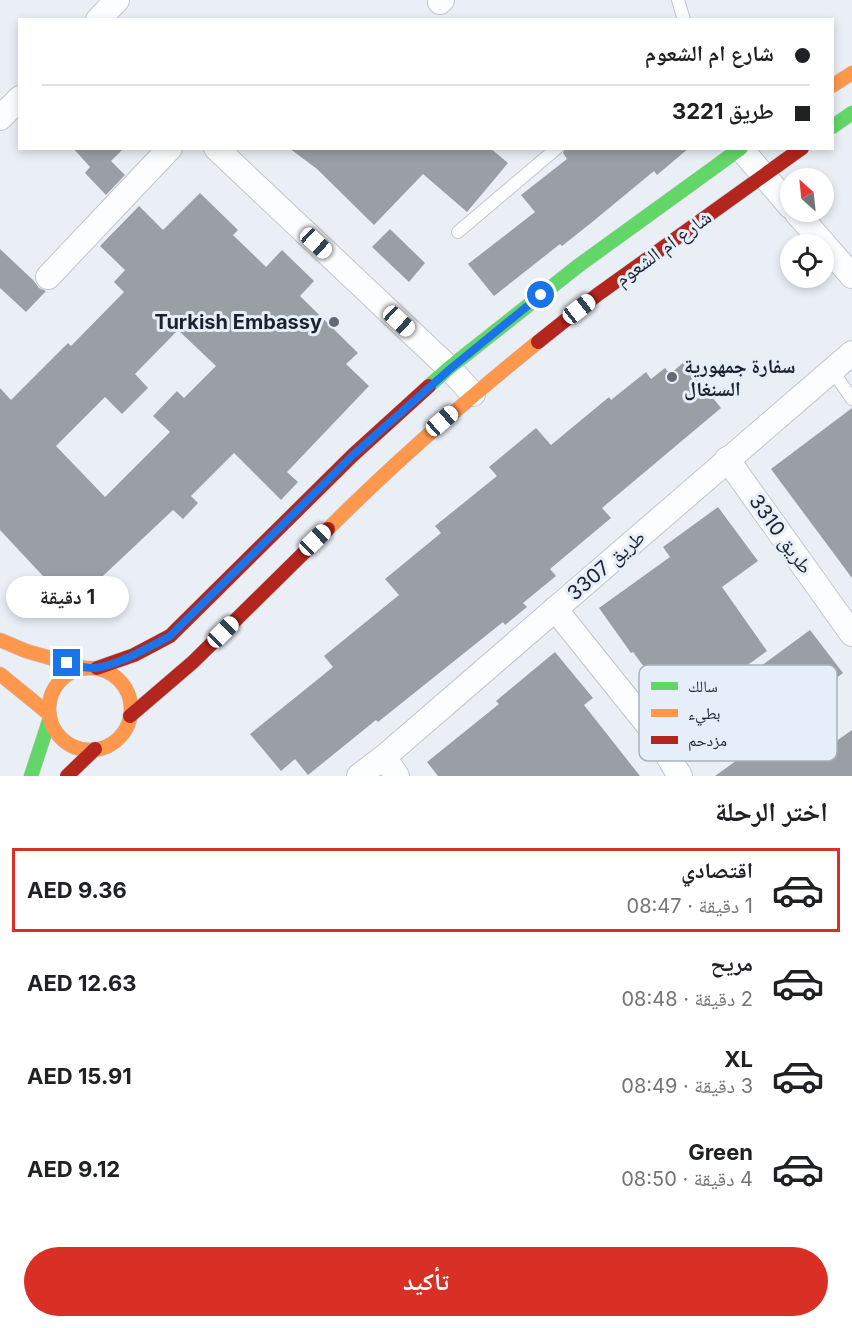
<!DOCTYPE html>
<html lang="ar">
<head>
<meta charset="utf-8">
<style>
	:root { --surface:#fff; --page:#f2f2f2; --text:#202124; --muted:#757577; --line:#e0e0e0; --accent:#d93025 }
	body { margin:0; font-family:Inter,"Noto Naskh Arabic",sans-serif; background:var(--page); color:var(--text); direction:rtl; height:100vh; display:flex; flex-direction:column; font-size:22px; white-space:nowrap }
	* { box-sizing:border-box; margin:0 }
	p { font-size:20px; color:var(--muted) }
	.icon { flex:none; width:33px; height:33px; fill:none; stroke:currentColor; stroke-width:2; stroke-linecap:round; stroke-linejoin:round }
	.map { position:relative; height:776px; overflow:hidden; direction:ltr }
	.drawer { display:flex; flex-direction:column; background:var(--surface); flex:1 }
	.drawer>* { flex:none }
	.guide { position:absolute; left:18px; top:18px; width:816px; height:132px; border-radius:0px; box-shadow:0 3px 9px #0003; direction:rtl; display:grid; align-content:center; height:132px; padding:0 24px; background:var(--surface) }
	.needle { width:39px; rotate:333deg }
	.tools { position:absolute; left:780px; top:168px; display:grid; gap:12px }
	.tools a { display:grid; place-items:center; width:54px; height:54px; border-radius:50%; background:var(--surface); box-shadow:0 3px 9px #0003; font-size:30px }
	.end { position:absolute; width:27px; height:27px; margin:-14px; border:8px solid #1a73e8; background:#fff; box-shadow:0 0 0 3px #fff }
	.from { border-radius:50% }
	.bubble { position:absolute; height:42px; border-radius:21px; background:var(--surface); box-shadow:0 3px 9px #0003; font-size:20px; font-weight:700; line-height:42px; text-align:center; direction:rtl }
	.car { position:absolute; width:18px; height:36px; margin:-18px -9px; border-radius:8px; box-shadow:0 0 4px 2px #0007; background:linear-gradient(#fff 24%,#345 0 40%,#fff 0 76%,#345 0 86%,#fff 0) }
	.guide b { display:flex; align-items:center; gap:21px; height:57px; font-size:22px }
	.guide b+b { border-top:2px solid var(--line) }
	.guide i { width:15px; height:15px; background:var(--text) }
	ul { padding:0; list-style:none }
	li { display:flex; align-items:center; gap:18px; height:84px; margin:0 12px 9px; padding:0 12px; border:3px solid transparent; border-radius:0px }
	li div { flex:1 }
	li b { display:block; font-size:22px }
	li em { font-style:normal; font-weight:700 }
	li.selected { border-color:var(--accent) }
	li>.icon { width:54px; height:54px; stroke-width:1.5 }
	h2 { padding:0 24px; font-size:27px; line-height:72px }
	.action { display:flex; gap:12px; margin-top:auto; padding:12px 24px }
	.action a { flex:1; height:69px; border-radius:36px; background:var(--accent); color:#fff; font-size:24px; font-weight:700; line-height:69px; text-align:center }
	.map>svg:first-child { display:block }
	.building { fill:#9a9fa6; fill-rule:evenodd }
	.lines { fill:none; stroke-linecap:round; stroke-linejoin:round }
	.lane-casing { stroke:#c0c6ce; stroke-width:14 }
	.street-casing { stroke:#c0c6ce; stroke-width:26 }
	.fast-casing { stroke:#c0c6ce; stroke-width:15 }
	.slow-casing { stroke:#c0c6ce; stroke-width:15 }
	.jam-casing { stroke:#c0c6ce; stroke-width:15 }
	.lane { stroke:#fcfdfe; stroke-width:12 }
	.street { stroke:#fcfdfe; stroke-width:24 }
	.fast { stroke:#63d668; stroke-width:14 }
	.slow { stroke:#ff974d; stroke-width:14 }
	.jam { stroke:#b3261e; stroke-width:14 }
	.route { stroke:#1a73e8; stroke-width:8 }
	.poi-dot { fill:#646a73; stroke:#e6eefa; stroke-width:2 }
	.labels { text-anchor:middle; stroke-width:6; stroke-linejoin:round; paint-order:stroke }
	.street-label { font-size:20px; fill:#1c222c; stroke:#e6eefa }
	.poi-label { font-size:20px; font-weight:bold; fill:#1c222c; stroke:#e6eefa; text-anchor:end }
	.key { fill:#e6eefa; stroke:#a9b1bc; stroke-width:1.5 }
	.key-label { font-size:16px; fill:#1c222c }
</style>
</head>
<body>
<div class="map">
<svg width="852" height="776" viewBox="0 0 852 776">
	<rect width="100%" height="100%" fill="#eaeff6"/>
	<g class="building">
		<path d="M 73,148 L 124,148 L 111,161 L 125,175 L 106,195 L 85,173 L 90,167 Z"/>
		<path d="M 289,148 L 490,148 L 508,163 L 467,212 L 423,174 L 374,225 L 317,169 Z"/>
		<path d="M 565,148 L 689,148 L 657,175 L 654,171 L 591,223 L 562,246 L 560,244 L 494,296 L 468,264 L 535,212 L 521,195 L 567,159 L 563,153 Z"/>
		<path d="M 200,193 L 238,230 L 233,235 L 266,267 L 282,250 L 314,281 L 300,296 L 358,353 L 346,364 L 369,386 L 287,472 L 298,482 L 281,500 L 234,453 L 191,496 L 198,503 L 183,519 L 173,510 L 71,606 L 0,530 L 0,388 L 11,400 L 68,343 L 71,346 L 124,292 L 114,282 L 125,270 L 100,246 L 139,206 L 163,230 ZM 178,330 L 216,366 L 184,398 L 177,391 L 153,416 L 170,432 L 105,497 L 56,446 L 105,397 L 122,414 L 148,388 L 135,374 Z"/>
		<path d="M 390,229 L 425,263 L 409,282 L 372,247 Z"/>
		<path d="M 0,249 L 34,281 L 39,288 L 46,291 L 26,312 L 0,288 Z"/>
		<path d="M 684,362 L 721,408 L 602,508 L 611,518 L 550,569 L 556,576 L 523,603 L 527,607 L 505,625 L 503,622 L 378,722 L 376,720 L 308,775 L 295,759 L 281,771 L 250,734 L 333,667 L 324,656 L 399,595 L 385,579 L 441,533 L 435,526 L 497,476 L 489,467 L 536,428 L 551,445 L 609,397 L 611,400 L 646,372 L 651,379 L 665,368 L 670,374 Z"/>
		<path d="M 852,408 L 852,578 L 771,469 Z"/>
		<path d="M 718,507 L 758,561 L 722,587 L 767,651 L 679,714 L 633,652 L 631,653 L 599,608 L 670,557 L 663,547 Z"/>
		<path d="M 810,630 L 843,673 L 789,713 L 757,669 Z"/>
		<path d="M 555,652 L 593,698 L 584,705 L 640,776 L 438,776 L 427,762 L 499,704 L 496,701 Z"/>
		<path d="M 783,727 L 808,761 L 852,730 L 852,776 L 715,776 Z"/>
	</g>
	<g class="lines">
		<g class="lane-casing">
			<g id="lane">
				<path d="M 678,0 L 684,20"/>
				<path d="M 458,232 L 557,148"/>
				<path d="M 832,370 L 852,399"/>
			</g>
		</g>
		<g class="street-casing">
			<g id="street">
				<path d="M 440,2 L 442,0"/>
				<path d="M 98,20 L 117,0"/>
				<path d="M 0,118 L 20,98"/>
				<path d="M 216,148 L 449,368 L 473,394"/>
				<path d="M 741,149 L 790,206"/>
				<path d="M 796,212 L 852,276"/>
				<path d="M 48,277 L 170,148"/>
				<path d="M 727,459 L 852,634"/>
				<path d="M 555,609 L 652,730 L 680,776"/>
				<path d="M 384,757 L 397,776"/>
				<path d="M 359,776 L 384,757 L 852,353"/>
			</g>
		</g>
		<g class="fast-casing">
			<g id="fast">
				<path d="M 832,127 L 852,113"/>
				<path d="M 429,386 L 449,368 L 578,266 L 741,148"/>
				<path d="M 31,776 L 50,718"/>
			</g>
		</g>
		<g class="slow-casing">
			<g id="slow">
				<path d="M 832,86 L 852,73"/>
				<path d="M 328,529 C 395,462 465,401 538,342"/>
				<path d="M 0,640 L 26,651 L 85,668"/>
				<circle cx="90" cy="709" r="41"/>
				<path d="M 0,674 L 49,714"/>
			</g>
		</g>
		<g class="jam-casing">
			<g id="jam">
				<path d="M 538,342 L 597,295 L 802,148"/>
				<path d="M 97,668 L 134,655 L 170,636 L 353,455 L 429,386"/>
				<path d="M 130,716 L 193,662 L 328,529"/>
				<path d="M 67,776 L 95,749"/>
			</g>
		</g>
		<use href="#lane" class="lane"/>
		<use href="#street" class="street"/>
		<use href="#fast" class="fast"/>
		<use href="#slow" class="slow"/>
		<use href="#jam" class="jam"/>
	</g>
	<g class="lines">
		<path class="route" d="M 67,663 C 76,665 85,669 95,668 C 117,666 149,647 170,636 L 353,455 L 450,369 L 541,295"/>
	</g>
	<g class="poi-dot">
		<circle cx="334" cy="322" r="6"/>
		<circle cx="672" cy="377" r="6"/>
	</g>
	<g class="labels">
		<g class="street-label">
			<text transform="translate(663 248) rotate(-36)" y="7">شارع ام الشعوم</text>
			<text transform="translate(781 534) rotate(54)" y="7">طريق 3310</text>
			<text transform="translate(606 565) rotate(-41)" y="7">طريق 3307</text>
		</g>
		<g class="poi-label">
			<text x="322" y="329">Turkish Embassy</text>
			<text x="684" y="373" text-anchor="start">سفارة جمهورية<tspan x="684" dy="23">السنغال</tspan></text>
		</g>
	</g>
	<rect x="639" y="665" width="198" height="96" rx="9" class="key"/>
	<rect x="651" y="682" width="27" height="8" fill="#63d668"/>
	<rect x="651" y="709" width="27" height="8" fill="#ff974d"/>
	<rect x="651" y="736" width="27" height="8" fill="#b3261e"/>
	<g class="key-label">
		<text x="688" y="692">سالك</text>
		<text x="688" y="719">بطيء</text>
		<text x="688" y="746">مزدحم</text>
	</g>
</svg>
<div class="tools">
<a><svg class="needle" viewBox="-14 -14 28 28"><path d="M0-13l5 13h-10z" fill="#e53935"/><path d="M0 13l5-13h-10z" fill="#757577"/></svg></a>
<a><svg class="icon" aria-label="locate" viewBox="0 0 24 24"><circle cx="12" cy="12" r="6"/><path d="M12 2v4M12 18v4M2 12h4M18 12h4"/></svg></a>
</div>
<i class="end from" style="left:541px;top:295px"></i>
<i class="end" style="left:67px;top:663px"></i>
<div class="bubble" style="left:6px;top:576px;width:123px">1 دقيقة</div>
<i class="car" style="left:316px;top:243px;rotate:133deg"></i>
<i class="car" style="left:579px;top:309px;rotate:52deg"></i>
<i class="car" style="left:399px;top:321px;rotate:133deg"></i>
<i class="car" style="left:442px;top:421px;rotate:49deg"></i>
<i class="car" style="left:315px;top:540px;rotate:46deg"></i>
<i class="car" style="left:223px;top:632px;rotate:45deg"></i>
<div class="guide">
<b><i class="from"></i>شارع ام الشعوم</b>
<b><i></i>طريق 3221</b>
</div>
</div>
<section class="drawer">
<h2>اختر الرحلة</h2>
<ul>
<li class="selected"><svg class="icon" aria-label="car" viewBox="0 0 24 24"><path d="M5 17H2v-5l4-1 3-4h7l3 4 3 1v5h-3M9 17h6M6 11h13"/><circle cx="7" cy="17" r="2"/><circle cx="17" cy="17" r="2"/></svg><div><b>اقتصادي</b><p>1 دقيقة · 08:47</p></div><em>AED 9.36</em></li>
<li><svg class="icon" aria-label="car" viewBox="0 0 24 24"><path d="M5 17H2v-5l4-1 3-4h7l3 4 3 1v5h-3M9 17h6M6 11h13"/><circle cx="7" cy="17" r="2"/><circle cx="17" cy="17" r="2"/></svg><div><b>مريح</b><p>2 دقيقة · 08:48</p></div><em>AED 12.63</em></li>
<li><svg class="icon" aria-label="car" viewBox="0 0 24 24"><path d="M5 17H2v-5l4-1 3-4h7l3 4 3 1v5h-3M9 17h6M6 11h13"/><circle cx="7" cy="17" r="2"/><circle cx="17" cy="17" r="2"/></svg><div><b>XL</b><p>3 دقيقة · 08:49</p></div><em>AED 15.91</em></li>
<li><svg class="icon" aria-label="car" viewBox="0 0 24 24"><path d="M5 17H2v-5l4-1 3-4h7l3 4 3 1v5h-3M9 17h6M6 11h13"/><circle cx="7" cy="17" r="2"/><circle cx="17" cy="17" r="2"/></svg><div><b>Green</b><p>4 دقيقة · 08:50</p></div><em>AED 9.12</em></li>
</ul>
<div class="action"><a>تأكيد</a></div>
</section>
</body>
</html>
